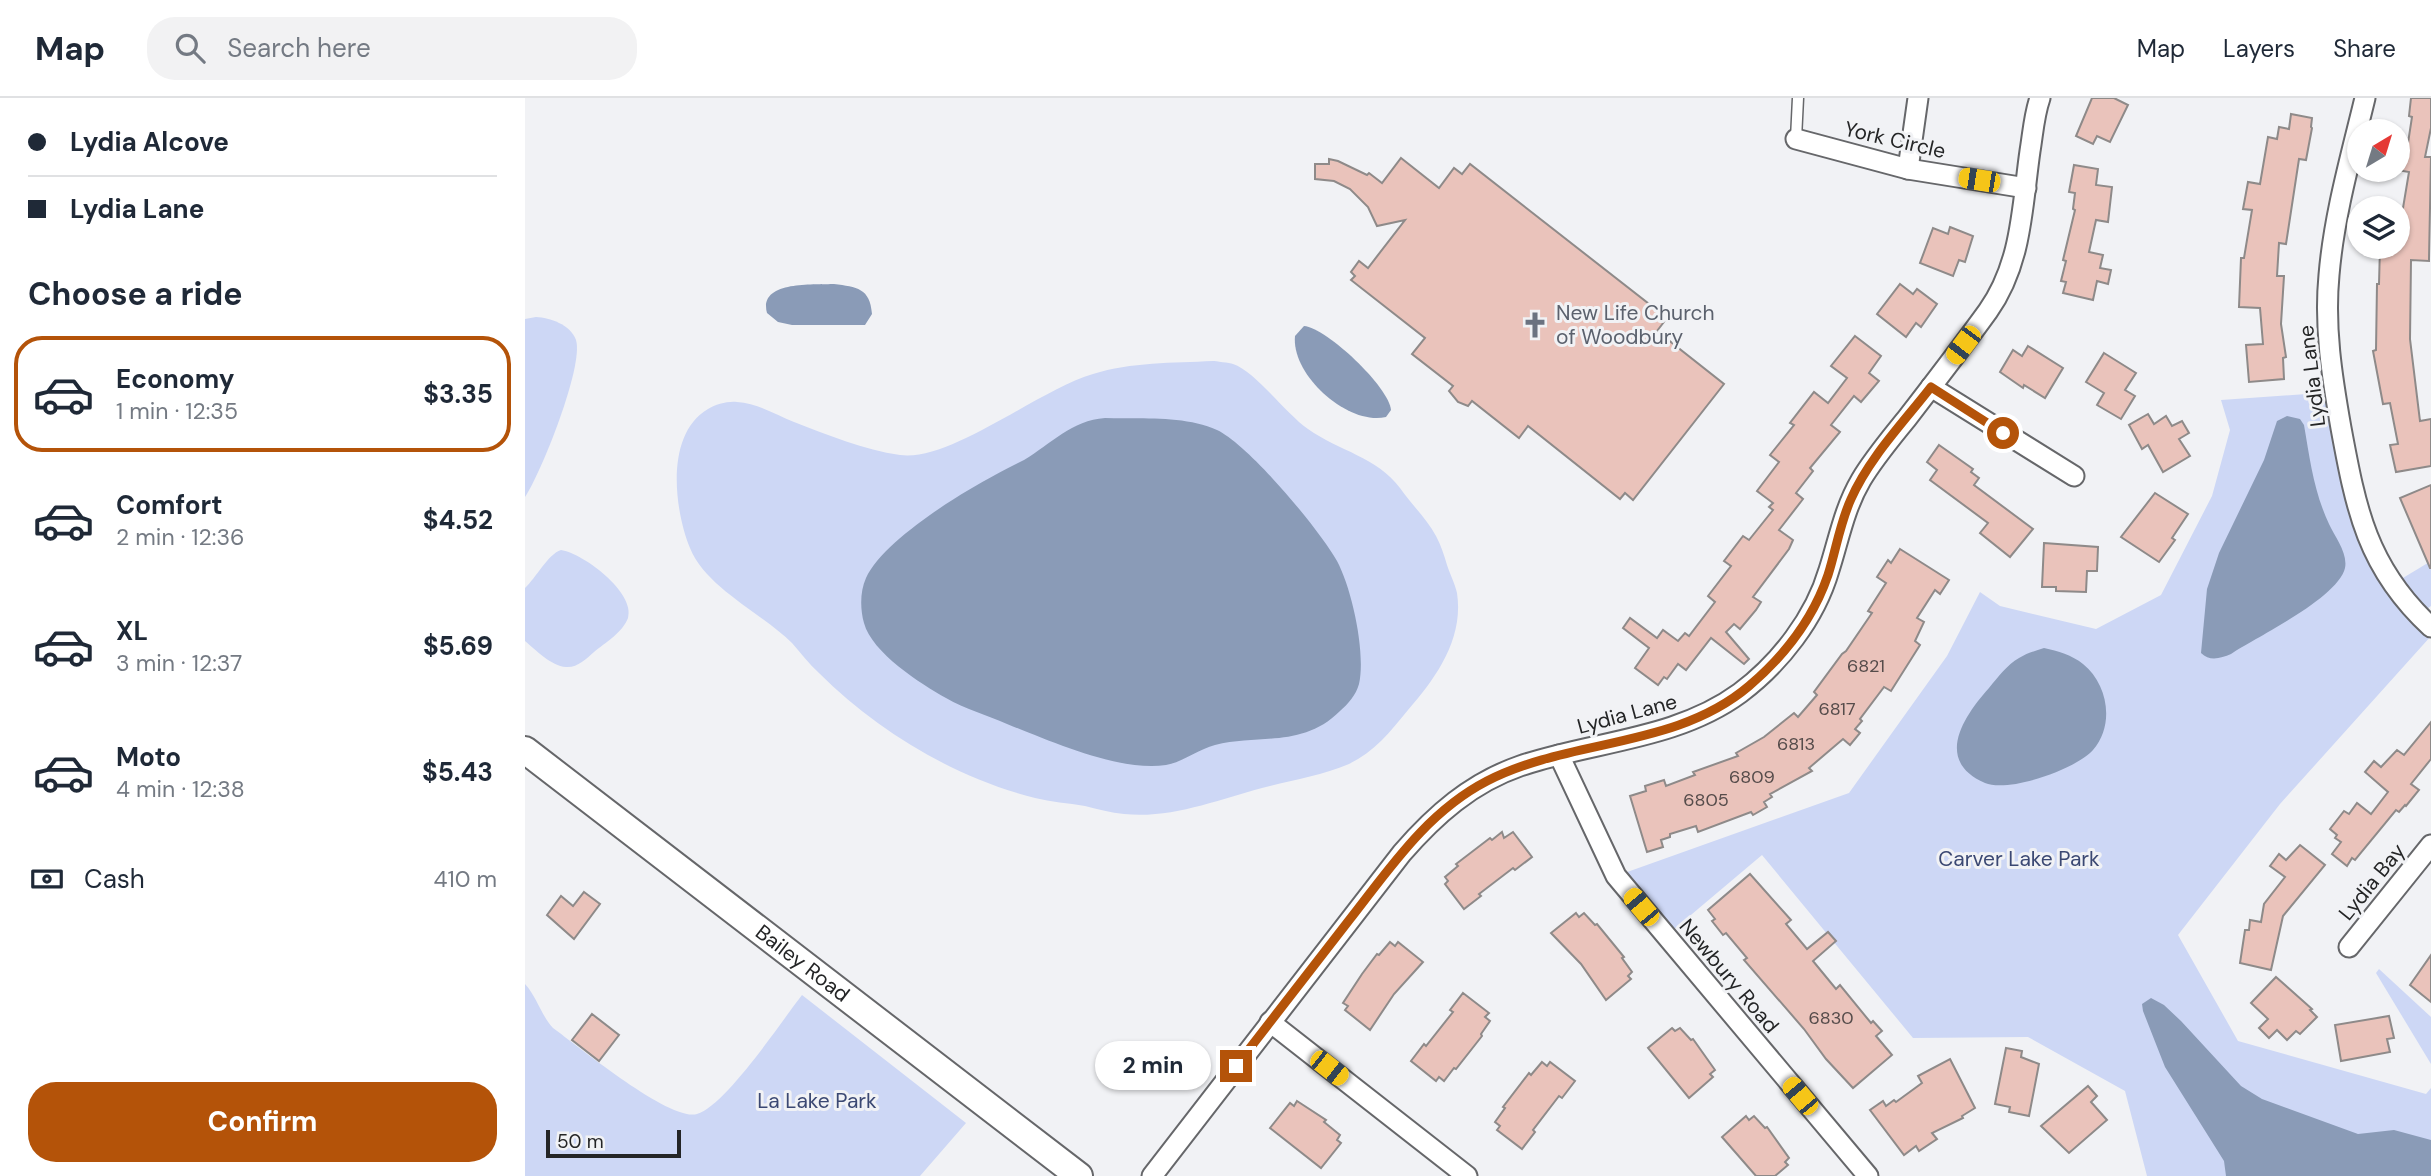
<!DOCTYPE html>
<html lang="en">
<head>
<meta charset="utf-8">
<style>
	:root { --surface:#fff; --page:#f2f2f3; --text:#1f2937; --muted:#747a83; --line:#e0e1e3; --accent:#b45309 }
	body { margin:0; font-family:"DM Sans",sans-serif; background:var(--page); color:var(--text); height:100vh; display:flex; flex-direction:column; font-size:26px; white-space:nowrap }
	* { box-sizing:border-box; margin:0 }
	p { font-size:23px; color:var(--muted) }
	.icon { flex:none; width:38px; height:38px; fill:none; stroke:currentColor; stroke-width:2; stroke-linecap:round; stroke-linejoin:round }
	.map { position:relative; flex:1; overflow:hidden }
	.details { display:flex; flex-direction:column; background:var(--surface); width:525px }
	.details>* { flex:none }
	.banner { display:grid; align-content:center; height:154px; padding:0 28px; background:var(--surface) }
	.needle { width:46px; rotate:38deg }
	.tools { position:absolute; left:1822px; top:21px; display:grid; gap:14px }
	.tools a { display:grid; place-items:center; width:63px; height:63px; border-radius:50%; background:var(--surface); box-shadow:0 2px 5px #0004; font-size:35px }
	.scale { position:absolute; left:21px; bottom:18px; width:135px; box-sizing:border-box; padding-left:7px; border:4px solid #242526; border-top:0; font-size:19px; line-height:24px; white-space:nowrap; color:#242526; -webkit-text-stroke:5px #f1f2f5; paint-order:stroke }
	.end { position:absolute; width:32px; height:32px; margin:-16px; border:9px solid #b45309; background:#fff; box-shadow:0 0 0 4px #fff }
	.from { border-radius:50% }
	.bubble { position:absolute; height:49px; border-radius:24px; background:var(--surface); box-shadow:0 2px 5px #0004; font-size:23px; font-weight:700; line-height:49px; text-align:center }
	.car { position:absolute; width:21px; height:42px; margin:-21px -10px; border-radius:9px; box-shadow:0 0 5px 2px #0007; background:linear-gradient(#f5c518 24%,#345 0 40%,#f5c518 0 76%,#345 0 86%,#f5c518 0) }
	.banner b { display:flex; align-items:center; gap:24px; height:66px; font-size:26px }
	.banner b+b { border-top:2px solid var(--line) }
	.banner i { width:18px; height:18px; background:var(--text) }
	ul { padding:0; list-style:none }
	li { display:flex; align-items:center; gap:21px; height:116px; margin:0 14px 10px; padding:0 14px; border:4px solid transparent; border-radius:28px }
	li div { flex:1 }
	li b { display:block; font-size:26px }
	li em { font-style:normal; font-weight:700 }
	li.selected { border-color:var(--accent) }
	li>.icon { width:63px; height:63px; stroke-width:1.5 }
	h2 { padding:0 28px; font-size:32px; line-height:84px }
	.pay { display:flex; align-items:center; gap:18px; height:77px; padding:0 28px; font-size:26px }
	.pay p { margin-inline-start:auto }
	.cta { display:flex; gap:14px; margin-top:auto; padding:14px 28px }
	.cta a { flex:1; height:80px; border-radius:28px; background:var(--accent); color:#fff; font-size:28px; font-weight:700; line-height:80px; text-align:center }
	header { display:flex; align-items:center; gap:42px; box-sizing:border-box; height:98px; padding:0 35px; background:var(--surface); border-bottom:2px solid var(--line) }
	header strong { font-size:33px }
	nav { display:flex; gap:38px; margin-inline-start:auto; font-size:24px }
	.search { width:490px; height:63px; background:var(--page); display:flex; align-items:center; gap:18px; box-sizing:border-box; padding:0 24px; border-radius:28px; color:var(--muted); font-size:26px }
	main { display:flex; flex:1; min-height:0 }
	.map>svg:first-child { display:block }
	.green { fill:#cdd7f5 }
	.water { fill:#8a9bb7 }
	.building { fill:#eac3bb; stroke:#8e8a89; stroke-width:2 }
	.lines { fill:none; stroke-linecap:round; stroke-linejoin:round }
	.service-casing { stroke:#66676a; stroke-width:13 }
	.minor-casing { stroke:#66676a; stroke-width:23 }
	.secondary-casing { stroke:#66676a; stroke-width:30 }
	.service { stroke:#fff; stroke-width:10 }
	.minor { stroke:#fff; stroke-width:19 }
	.secondary { stroke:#fff; stroke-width:26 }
	.route { stroke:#b45309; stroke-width:9 }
	.labels { text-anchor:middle; stroke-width:6; stroke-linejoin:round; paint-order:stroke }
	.number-label { font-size:18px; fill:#564c4b }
	.street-label { font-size:21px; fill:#242526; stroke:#f1f2f5 }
	.worship-label { font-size:21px; fill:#5b616d; stroke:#f1f2f5; text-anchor:start }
	.park-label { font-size:21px; fill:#3b4873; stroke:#f1f2f5 }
</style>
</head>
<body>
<header>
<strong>Map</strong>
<div class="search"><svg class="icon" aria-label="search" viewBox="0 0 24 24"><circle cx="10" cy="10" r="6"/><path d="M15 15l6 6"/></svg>Search here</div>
<nav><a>Map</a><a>Layers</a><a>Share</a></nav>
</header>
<main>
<section class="details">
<div class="banner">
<b><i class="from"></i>Lydia Alcove</b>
<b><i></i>Lydia Lane</b>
</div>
<h2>Choose a ride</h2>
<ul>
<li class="selected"><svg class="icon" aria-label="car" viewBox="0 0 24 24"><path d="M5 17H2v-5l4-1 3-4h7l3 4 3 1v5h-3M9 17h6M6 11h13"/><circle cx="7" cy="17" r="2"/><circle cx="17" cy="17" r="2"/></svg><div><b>Economy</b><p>1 min · 12:35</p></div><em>$3.35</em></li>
<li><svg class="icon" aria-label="car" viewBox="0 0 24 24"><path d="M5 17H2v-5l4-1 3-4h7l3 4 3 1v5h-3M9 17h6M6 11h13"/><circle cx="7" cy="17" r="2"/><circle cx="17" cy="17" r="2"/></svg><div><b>Comfort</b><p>2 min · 12:36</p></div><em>$4.52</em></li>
<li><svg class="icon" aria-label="car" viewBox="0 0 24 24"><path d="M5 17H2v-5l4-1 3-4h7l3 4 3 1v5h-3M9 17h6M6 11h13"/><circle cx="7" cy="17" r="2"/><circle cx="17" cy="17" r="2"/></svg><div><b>XL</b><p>3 min · 12:37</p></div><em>$5.69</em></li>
<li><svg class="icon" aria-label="car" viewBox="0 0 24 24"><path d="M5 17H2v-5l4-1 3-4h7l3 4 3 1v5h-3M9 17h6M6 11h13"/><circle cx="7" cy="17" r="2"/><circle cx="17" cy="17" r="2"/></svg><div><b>Moto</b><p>4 min · 12:38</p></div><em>$5.43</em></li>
</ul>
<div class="pay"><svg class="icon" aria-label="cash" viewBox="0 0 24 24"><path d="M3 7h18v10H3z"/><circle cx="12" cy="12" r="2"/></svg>Cash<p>410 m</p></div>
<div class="cta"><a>Confirm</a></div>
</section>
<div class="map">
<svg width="1906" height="1078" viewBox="0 0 1906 1078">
	<rect width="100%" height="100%" fill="#f1f2f5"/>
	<g class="green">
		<path d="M 11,219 C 25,220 45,226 51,242 C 59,268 16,375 0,399 L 0,221 Z"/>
		<path d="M 688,263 C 690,263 705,265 708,266 C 730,273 760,315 783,331 C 814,353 852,359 875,390 C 886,406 902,421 911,438 C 916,447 919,457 922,467 C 925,476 930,486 932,495 C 939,541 911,580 883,612 C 866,633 849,654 824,666 C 796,678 766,682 737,690 C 692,702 646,721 599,716 C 586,715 573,711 560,708 C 543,705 526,704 510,700 C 430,680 352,633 294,575 C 284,566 276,555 267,545 C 237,515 181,490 165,450 C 149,411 140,336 183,311 C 191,306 203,303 212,304 C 232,305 251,317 269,324 C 303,337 339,352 375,357 C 426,364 513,292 568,276 C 606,264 648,265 688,263 Z"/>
		<path d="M 1809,294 L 1828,393 L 1868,486 L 1906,463 L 1906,508 L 1894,517 L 1906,538 L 1755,706 L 1653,837 L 1713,943 L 1901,996 L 1906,990 L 1906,1078 L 1622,1078 L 1600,993 L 1503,939 L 1388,940 L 1237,757 L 1141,838 L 1091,778 L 1324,695 L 1422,558 L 1455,494 L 1475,508 L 1571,531 L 1636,497 L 1687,398 L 1705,332 L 1696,302 Z"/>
		<path d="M 36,452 C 58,455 111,495 103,520 C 98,534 80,545 69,554 C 61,561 52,570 41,569 C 26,568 11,552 0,543 L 0,490 C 11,480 23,456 36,452 Z"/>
		<path d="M 1854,871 L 1906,919 L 1906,966 L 1851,875 Z"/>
		<path d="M 0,886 C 12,899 16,917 28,930 C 53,948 145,1024 172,1016 C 201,1007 256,924 277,897 L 441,1025 L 395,1078 L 0,1078 Z"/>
	</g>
	<g class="water">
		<path d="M 309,186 C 332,189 345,190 347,216 L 340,227 L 267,227 L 253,224 L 242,215 C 233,182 290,187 309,186 Z"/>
		<path d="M 779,228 C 802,230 864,289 866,312 L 861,319 C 823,328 766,277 770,238 Z"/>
		<path d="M 1762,318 L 1775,321 L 1779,327 C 1785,362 1789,394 1804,426 C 1810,439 1823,455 1820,470 C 1813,500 1732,539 1706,556 C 1696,560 1685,564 1676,555 L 1682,491 L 1694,455 L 1739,362 L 1752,323 Z"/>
		<path d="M 580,320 C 615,321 659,317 692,332 C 724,347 794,431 812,463 C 827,491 841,555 834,586 C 831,597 823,606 815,613 C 778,650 735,636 690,647 C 674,651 658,664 641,667 C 594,674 525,643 482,626 C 462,617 440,611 421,600 C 396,586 347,555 339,525 C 335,511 335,493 341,480 C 358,443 434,396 470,377 C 479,372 489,367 499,362 C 526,346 547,322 580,320 Z"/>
		<path d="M 1519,550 C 1533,553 1547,557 1558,566 C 1583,586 1590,627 1568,652 C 1551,671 1484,695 1460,685 C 1409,663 1438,619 1464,590 C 1473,579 1482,567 1494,560 C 1502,555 1510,553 1519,550 Z"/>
		<path d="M 1626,900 L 1639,907 L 1656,923 L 1716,988 L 1737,1001 L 1833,1036 L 1869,1032 L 1906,1042 L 1906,1078 L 1701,1078 L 1699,1063 L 1640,969 L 1618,913 L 1617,906 Z"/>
	</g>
	<g class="building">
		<path d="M 1567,0 L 1589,0 L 1603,7 L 1585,44 L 1572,38 L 1568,46 L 1551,38 Z"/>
		<path d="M 1886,0 L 1906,0 L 1906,30 L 1900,59 L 1906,59 L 1904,161 L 1904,163 L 1886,162 L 1885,241 L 1895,323 L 1906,321 L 1906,368 L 1871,374 L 1865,347 L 1873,346 L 1865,305 L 1858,306 L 1848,253 L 1851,252 L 1852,186 L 1854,186 L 1855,149 L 1872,149 L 1872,116 L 1877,116 L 1884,74 L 1872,72 L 1872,60 L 1876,44 L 1883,45 L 1887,19 L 1884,18 Z"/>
		<path d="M 1766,16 L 1787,20 L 1786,29 L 1787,30 L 1781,62 L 1774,61 L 1761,146 L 1754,145 L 1752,178 L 1759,178 L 1756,226 L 1761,259 L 1758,260 L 1759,281 L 1724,284 L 1721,247 L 1738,246 L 1735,210 L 1714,209 L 1716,160 L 1719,160 L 1727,112 L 1718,111 L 1723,84 L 1735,86 L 1743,39 L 1752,41 L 1754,29 L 1764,31 Z"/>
		<path d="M 876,60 L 914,90 L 929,70 L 937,76 L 945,66 L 1142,220 L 1132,233 L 1199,286 L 1108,402 L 1100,395 L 1095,401 L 1003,328 L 994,340 L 947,303 L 943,308 L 933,304 L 924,293 L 928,288 L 887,256 L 900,240 L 826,182 L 830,178 L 826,174 L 834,163 L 843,170 L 880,122 L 852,128 L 843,109 L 825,91 L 809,83 L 790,81 L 790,66 L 804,66 L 804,61 L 813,63 L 842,77 L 844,75 L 857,85 Z"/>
		<path d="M 1549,67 L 1573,71 L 1571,87 L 1587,89 L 1583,124 L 1571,122 L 1564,154 L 1578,157 L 1575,170 L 1586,172 L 1583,186 L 1572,183 L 1568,202 L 1538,195 L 1541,184 L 1536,183 L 1541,163 L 1538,162 L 1550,112 L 1548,111 L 1550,95 L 1544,94 Z"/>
		<path d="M 1425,129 L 1448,138 L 1440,164 L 1434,162 L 1428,178 L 1395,165 L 1408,130 L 1423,136 Z"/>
		<path d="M 1375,186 L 1388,196 L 1392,191 L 1412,206 L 1396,229 L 1391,225 L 1381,239 L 1352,216 Z"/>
		<path d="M 1330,238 L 1356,258 L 1344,275 L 1354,283 L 1336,304 L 1329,298 L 1306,327 L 1315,334 L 1285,370 L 1288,373 L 1271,395 L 1278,401 L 1254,432 L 1268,442 L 1264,451 L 1228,499 L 1236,504 L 1231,512 L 1215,531 L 1209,526 L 1201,534 L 1224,561 L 1219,566 L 1186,540 L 1161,572 L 1153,566 L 1142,581 L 1139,579 L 1133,587 L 1110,570 L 1124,550 L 1098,530 L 1105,520 L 1132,540 L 1138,532 L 1153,543 L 1160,535 L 1164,538 L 1190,504 L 1183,498 L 1206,468 L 1199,463 L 1218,438 L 1224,442 L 1248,412 L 1244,409 L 1248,405 L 1232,393 L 1254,364 L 1245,357 L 1269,327 L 1265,325 L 1289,294 L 1303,305 L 1322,280 L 1306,268 Z"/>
		<path d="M 1503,248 L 1538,270 L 1520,300 L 1499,287 L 1498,290 L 1475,274 L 1488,252 L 1497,258 Z"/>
		<path d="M 1579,255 L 1611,275 L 1600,292 L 1610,298 L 1596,321 L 1572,307 L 1579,295 L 1561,284 Z"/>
		<path d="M 1623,316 L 1629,326 L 1641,318 L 1647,328 L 1657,323 L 1664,335 L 1654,341 L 1665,358 L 1638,374 L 1623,347 L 1617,351 L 1604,327 Z"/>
		<path d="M 1414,347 L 1448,371 L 1446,374 L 1454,380 L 1449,387 L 1508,431 L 1485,459 L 1455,435 L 1463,425 L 1405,382 L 1412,372 L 1402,364 Z"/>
		<path d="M 1906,387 L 1906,470 L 1905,470 L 1875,400 Z"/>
		<path d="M 1630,395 L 1663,416 L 1647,440 L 1650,442 L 1634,464 L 1596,439 Z"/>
		<path d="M 1519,445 L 1573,449 L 1572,473 L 1562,473 L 1561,494 L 1531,493 L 1531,489 L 1517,489 Z"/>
		<path d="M 1375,451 L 1424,482 L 1415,496 L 1410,492 L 1392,520 L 1399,524 L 1390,543 L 1395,547 L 1366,593 L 1359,589 L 1335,621 L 1337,623 L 1330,631 L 1335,635 L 1325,647 L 1318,641 L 1284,670 L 1287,673 L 1245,696 L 1247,699 L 1239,704 L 1242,709 L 1228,717 L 1226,714 L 1173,734 L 1171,728 L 1145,736 L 1145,739 L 1136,742 L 1138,749 L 1122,754 L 1105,698 L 1121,693 L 1120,688 L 1139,682 L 1141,688 L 1170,677 L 1168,674 L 1213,658 L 1211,655 L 1239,639 L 1269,615 L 1273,619 L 1292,597 L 1289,594 L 1317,556 L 1321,553 L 1347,515 L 1343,513 L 1361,485 L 1352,479 L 1363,462 L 1366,465 Z"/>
		<path d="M 1906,624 L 1906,661 L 1886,686 L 1894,692 L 1881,708 L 1880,707 L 1874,714 L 1871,712 L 1830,762 L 1827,760 L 1822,768 L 1807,756 L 1816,744 L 1810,740 L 1812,737 L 1805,731 L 1819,713 L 1824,716 L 1832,705 L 1846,716 L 1863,694 L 1840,674 L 1849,663 L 1856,669 L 1872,652 L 1879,657 Z"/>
		<path d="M 977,734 L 979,740 L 988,734 L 1007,759 L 990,772 L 988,770 L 954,796 L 956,798 L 939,811 L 920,786 L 923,783 L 920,779 L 933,768 L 931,766 L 965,740 L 967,742 Z"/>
		<path d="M 1775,747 L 1800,767 L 1758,818 L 1746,872 L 1715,865 L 1720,832 L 1724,832 L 1725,822 L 1736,824 L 1739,806 L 1760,779 L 1745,768 L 1754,756 L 1761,762 Z"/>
		<path d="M 1225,776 L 1266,822 L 1261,826 L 1282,851 L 1303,834 L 1311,843 L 1288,863 L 1311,891 L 1315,887 L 1346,925 L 1348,923 L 1357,933 L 1351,938 L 1367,957 L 1328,990 L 1301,961 L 1279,931 L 1219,862 L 1222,860 L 1201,835 L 1198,837 L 1187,823 L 1190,821 L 1183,812 Z"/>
		<path d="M 59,794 L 75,806 L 49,841 L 22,817 L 36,798 L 48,808 Z"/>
		<path d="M 1051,815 L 1054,819 L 1059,815 L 1070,827 L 1072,826 L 1099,859 L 1097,860 L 1107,874 L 1103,878 L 1106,881 L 1081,902 L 1056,866 L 1026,835 Z"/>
		<path d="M 865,844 L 870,848 L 873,844 L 898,864 L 869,896 L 845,932 L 820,912 L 823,908 L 818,905 L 837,876 L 852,856 L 854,857 Z"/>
		<path d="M 1906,857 L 1906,904 L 1885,887 Z"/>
		<path d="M 1751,879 L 1787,911 L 1785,912 L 1792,919 L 1775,936 L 1771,933 L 1762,942 L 1752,932 L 1744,940 L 1734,930 L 1743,921 L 1726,905 Z"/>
		<path d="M 938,895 L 964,915 L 960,919 L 965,923 L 956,936 L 957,938 L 931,971 L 929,970 L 919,983 L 914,979 L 911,983 L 886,963 L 899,946 L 901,948 L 928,914 L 925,912 Z"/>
		<path d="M 67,916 L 94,937 L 74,963 L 47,942 Z"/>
		<path d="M 1864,918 L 1869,940 L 1862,941 L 1865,954 L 1816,963 L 1810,927 Z"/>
		<path d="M 1147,930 L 1150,933 L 1155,930 L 1166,942 L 1168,941 L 1190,972 L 1185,976 L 1188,979 L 1164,1000 L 1123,950 Z"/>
		<path d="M 1481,950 L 1497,953 L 1496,959 L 1514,966 L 1504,1018 L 1484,1014 L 1485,1009 L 1470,1006 Z"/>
		<path d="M 1425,961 L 1450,1010 L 1437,1018 L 1438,1020 L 1407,1035 L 1412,1041 L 1394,1053 L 1391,1048 L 1379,1057 L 1345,1012 L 1358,1003 L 1361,1008 L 1369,1002 L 1371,1004 L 1397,985 L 1393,978 Z"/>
		<path d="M 1017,964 L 1022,968 L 1025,964 L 1050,983 L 1037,1000 L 1034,998 L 1008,1032 L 1010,1034 L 997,1051 L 972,1032 L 975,1028 L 970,1024 L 980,1010 L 978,1009 L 1004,975 L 1006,977 Z"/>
		<path d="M 1563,988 L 1572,998 L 1566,1004 L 1582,1022 L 1544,1055 L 1516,1028 Z"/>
		<path d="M 772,1003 L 801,1022 L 799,1024 L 815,1037 L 812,1042 L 816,1045 L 796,1070 L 745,1030 L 765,1005 L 769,1008 Z"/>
		<path d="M 1221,1018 L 1224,1022 L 1229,1018 L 1240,1030 L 1242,1029 L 1264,1060 L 1260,1064 L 1263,1067 L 1250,1078 L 1231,1078 L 1197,1039 Z"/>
	</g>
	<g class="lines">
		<g class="service-casing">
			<path id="service" d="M 1271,41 L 1273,0"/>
		</g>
		<g class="minor-casing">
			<g id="minor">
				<path d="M 1840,0 C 1826,58 1809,117 1804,177 C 1799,229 1807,279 1816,330 C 1831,411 1842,470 1906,529"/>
				<path d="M 1271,41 L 1383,71 L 1501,90"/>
				<path d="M 1383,71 L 1393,0"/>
				<path d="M 1406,289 L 1549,378"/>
				<path d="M 1034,657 L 1091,778 L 1343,1078"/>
				<path d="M 1824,849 L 1906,747"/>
				<path d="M 745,924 L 942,1078"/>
				<path d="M 627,1078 L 877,755 C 910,717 946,685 995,668 C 1068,643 1151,642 1215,595 C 1255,565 1290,520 1304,472 C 1314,441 1319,411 1336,382 C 1349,360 1367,339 1383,319 C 1410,284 1437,249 1463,213 C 1497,165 1497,109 1505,53 C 1508,35 1509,17 1515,0"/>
			</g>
		</g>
		<g class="secondary-casing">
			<g id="secondary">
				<path id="s1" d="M 0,652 L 554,1078"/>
			</g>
		</g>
		<use href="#service" class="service"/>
		<use href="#minor" class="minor"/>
		<use href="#secondary" class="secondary"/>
	</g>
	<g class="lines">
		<path class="route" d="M 711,968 C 749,919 787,870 825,821 C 865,770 902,714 962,683 C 1045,640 1150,651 1224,588 C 1258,559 1288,521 1303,477 C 1311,452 1315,425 1326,401 C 1344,360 1378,325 1406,289 L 1478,335"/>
	</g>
	<defs>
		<g id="church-bare" transform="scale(2.1)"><path d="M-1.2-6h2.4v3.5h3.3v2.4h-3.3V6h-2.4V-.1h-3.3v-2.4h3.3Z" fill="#6b7280" stroke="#f1f2f5" stroke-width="2.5" paint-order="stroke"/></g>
	</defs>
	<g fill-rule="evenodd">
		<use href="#church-bare" x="1010" y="227"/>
	</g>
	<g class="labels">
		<g class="number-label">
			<text x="1341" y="574">6821</text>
			<text x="1312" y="617">6817</text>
			<text x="1271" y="652">6813</text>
			<text x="1227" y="685">6809</text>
			<text x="1181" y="708">6805</text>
			<text x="1306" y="926">6830</text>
		</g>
		<g class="street-label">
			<text transform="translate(1370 42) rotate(13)" y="7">York Circle</text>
			<text transform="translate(1787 278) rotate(-97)" y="7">Lydia Lane</text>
			<text transform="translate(1102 616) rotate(-15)" y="7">Lydia Lane</text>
			<text transform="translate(1847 784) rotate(-51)" y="7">Lydia Bay</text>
			<text dy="7" stroke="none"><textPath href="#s1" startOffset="350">Bailey Road</textPath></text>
			<text transform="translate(1204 878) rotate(50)" y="7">Newbury Road</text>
		</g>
		<g class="worship-label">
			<text x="1031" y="222">New Life Church<tspan x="1031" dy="24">of Woodbury</tspan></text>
		</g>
		<g class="park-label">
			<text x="1494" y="768">Carver Lake Park</text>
			<text x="292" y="1010">La Lake Park</text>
		</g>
	</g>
</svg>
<div class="tools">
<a><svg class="needle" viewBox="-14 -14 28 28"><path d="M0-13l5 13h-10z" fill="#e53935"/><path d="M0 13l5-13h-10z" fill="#747a83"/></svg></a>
<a><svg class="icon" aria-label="layers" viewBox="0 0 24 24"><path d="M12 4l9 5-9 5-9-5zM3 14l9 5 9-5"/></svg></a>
</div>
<div class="scale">50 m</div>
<i class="end from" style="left:1478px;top:335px"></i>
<i class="end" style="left:711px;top:968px"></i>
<div class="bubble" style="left:570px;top:943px;width:116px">2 min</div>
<i class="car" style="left:1454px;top:82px;rotate:279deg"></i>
<i class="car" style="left:1438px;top:247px;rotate:217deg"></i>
<i class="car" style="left:1116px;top:809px;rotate:320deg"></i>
<i class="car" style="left:804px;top:970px;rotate:128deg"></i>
<i class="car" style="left:1275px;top:998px;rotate:320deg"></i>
</div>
</main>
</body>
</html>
